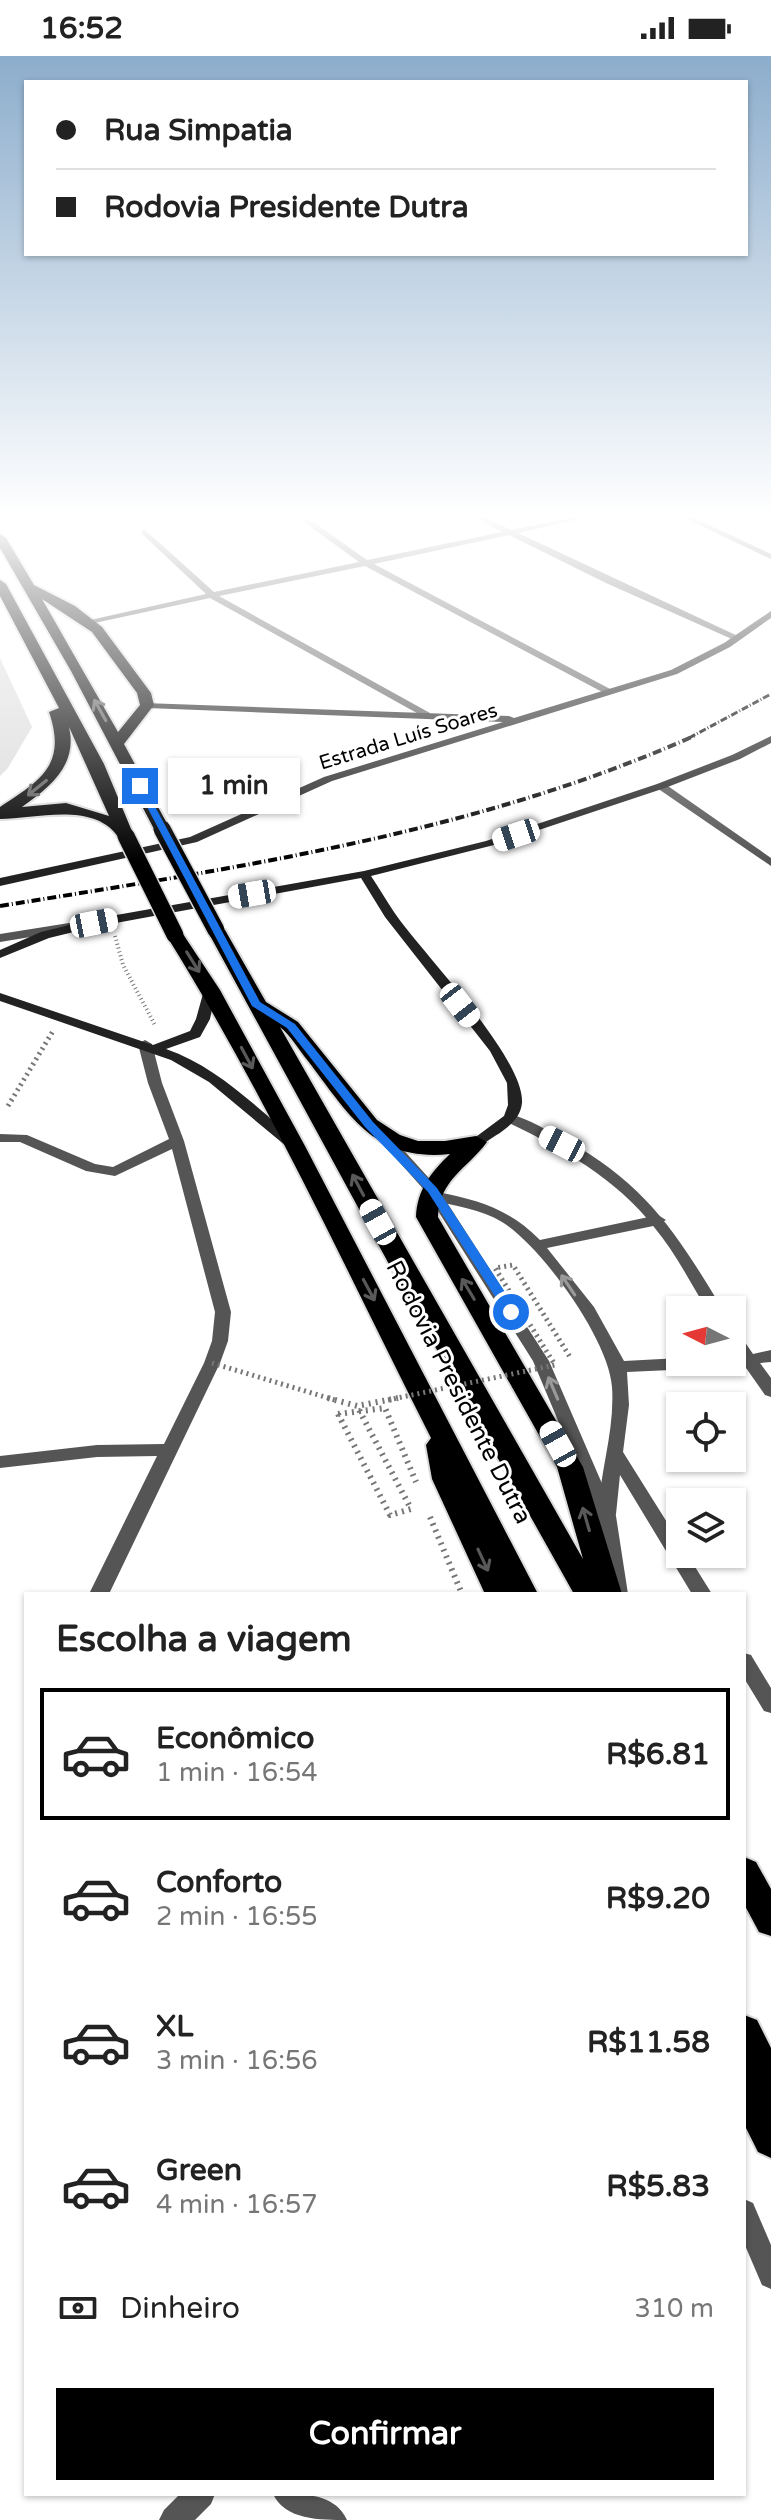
<!DOCTYPE html>
<html lang="pt">
<head>
<meta charset="utf-8">
<style>
	:root { --surface:#fff; --page:#f2f2f2; --text:#222; --muted:#767676; --line:#e0e0e0; --accent:#000 }
	body { margin:0; font-family:"Varela Round",sans-serif; background:var(--page); color:var(--text); height:100vh; display:flex; flex-direction:column; font-size:30px; white-space:nowrap }
	* { box-sizing:border-box; margin:0 }
	p { font-size:26px; color:var(--muted) }
	.icon { flex:none; width:44px; height:44px; fill:none; stroke:currentColor; stroke-width:2; stroke-linecap:round; stroke-linejoin:round }
	.map { position:relative; flex:1; overflow:hidden }
	.side { position:absolute; left:24px; top:1536px; width:722px; height:904px; display:flex; flex-direction:column; background:var(--surface); border-radius:0px; box-shadow:0 2px 6px #0004 }
	.side>* { flex:none }
	.guide { position:absolute; left:24px; top:24px; width:724px; height:176px; border-radius:0px; box-shadow:0 2px 6px #0004; display:grid; align-content:center; height:176px; padding:0 32px; background:var(--surface) }
	.needle { width:52px; rotate:276deg }
	.tools { position:absolute; left:666px; top:1240px; display:grid; gap:16px }
	.tools a { display:grid; place-items:center; width:80px; height:80px; border-radius:0px; background:var(--surface); box-shadow:0 2px 6px #0004; font-size:40px }
	.end { position:absolute; width:36px; height:36px; margin:-18px; border:10px solid #1a73e8; background:#fff; box-shadow:0 0 0 4px #fff }
	.from { border-radius:50% }
	.bubble { position:absolute; height:56px; border-radius:0px; background:var(--surface); box-shadow:0 2px 6px #0004; font-size:26px; font-weight:700; line-height:56px; text-align:center }
	.car { position:absolute; width:24px; height:48px; margin:-24px -12px; border-radius:10px; box-shadow:0 0 6px 2px #0007; background:linear-gradient(#fff 24%,#345 0 40%,#fff 0 76%,#345 0 86%,#fff 0) }
	.guide b { display:flex; align-items:center; gap:28px; height:76px; font-size:30px }
	.guide b+b { border-top:2px solid var(--line) }
	.guide i { width:20px; height:20px; background:var(--text) }
	ul { padding:0; list-style:none }
	li { display:flex; align-items:center; gap:24px; height:132px; margin:0 16px 12px; padding:0 16px; border:4px solid transparent; border-radius:0px }
	li div { flex:1 }
	li b { display:block; font-size:30px }
	li em { font-style:normal; font-weight:700 }
	li.selected { border-color:var(--accent) }
	li>.icon { width:72px; height:72px; stroke-width:1.5 }
	h2 { padding:0 32px; font-size:36px; line-height:96px }
	.pay { display:flex; align-items:center; gap:20px; height:88px; padding:0 32px; font-size:30px }
	.pay p { margin-inline-start:auto }
	.primary-button { display:flex; gap:16px; margin-top:auto; padding:16px 32px }
	.primary-button a { flex:1; height:92px; border-radius:0px; background:var(--accent); color:#fff; font-size:32px; font-weight:700; line-height:92px; text-align:center }
	.status { display:flex; justify-content:space-between; align-items:center; height:56px; padding:0 40px; background:var(--surface); direction:ltr }
	.status svg { height:22px; fill:currentColor }
	.map>svg:first-child { display:block }
	.green { fill:#dcdcdc }
	.lines { fill:none; stroke-linecap:round; stroke-linejoin:round }
	.motorway-casing { stroke:#dbdbdb; stroke-width:4 }
	.path-far2 { stroke:#777; stroke-width:4; stroke-dasharray:1 3; stroke-linecap:butt }
	.path-far1 { stroke:#777; stroke-width:5; stroke-dasharray:2 4; stroke-linecap:butt }
	.path { stroke:#777; stroke-width:6; stroke-dasharray:2 5; stroke-linecap:butt }
	.service { fill:#555; fill-rule:evenodd }
	.minor { fill:#555; fill-rule:evenodd }
	.tertiary { fill:#555; fill-rule:evenodd }
	.secondary { fill:#222; fill-rule:evenodd }
	.motorway { fill:#000; fill-rule:evenodd }
	.rail-far1 { stroke:#000; stroke-width:3; stroke-dasharray:7 2 1 2; stroke-linecap:butt }
	.rail { stroke:#000; stroke-width:4; stroke-dasharray:9 3 1 3; stroke-linecap:butt }
	.motorway-bridge-casing { stroke:#dbdbdb; stroke-width:20; stroke-linecap:butt }
	.path-bridge-far1 { stroke:#777; stroke-width:5; stroke-dasharray:2 4; stroke-linecap:butt }
	.path-bridge { stroke:#777; stroke-width:6; stroke-dasharray:2 5; stroke-linecap:butt }
	.motorway-bridge { stroke:#000; stroke-width:17 }
	.oneway { stroke:#595959 }
	.oneway2 { stroke:#999 }
	.route { fill:#1a73e8 }
	.labels { text-anchor:middle; stroke-width:6; stroke-linejoin:round; paint-order:stroke }
	.far-street-label { font-size:20px; fill:#000; stroke:#fff }
	.street-label { font-size:24px; fill:#000; stroke:#fff }
</style>
</head>
<body>
<div class="status"><b>16:52</b><svg viewBox="0 0 49 12"><path d="M0 12V9h3v3zM5 12V6h3v6zM10 12V3h3v9zM15 12V0h3v12zM26 1h20v11H26zM47 4h2v5h-2z"/></svg></div>
<div class="map">
<svg width="771" height="2464" viewBox="0 0 771 2464">
	<rect width="100%" height="100%" fill="#fff"/>
	<path class="green" d="M 0,602 L 32,671 L 8,712 L 0,720 Z"/>
	<g class="lines">
		<g class="motorway-casing">
			<g id="motorway">
				<path d="M 0,478 L 6,482 L 34,529 L 75,550 L 102,571 L 151,637 L 154,649 L 124,688 L 170,773 L 168,777 L 162,778 L 154,773 L 71,615 L 0,492 ZM 42,543 L 92,576 L 137,637 L 140,649 L 118,676 Z"/>
				<path d="M 0,524 L 6,528 L 104,708 L 134,780 L 132,784 L 120,784 C 97,744 35,763 0,763 L 0,751 C 41,724 67,709 49,656 L 59,652 L 0,540 ZM 69,671 L 109,760 L 66,747 L 22,751 C 50,731 78,709 69,671 Z"/>
				<path d="M 216,869 L 225,874 L 266,946 L 298,966 L 377,1064 L 400,1079 L 418,1085 L 445,1085 L 476,1080 L 487,1086 C 467,1113 439,1124 438,1161 L 583,1411 L 622,1538 L 574,1538 L 396,1221 L 207,874 ZM 280,971 C 291,980 299,994 308,1005 C 349,1058 373,1106 450,1098 C 431,1116 417,1134 416,1161 L 557,1411 L 583,1503 Z"/>
				<path d="M 175,873 L 181,875 L 220,934 L 305,1090 L 538,1538 L 485,1538 L 432,1423 L 426,1389 L 431,1382 C 346,1214 266,1039 166,879 Z"/>
				<path d="M 744,1801 L 756,1806 L 771,1833 L 771,1880 L 759,1876 L 744,1848 Z"/>
				<path d="M 744,1959 L 757,1964 L 771,1992 L 771,2102 L 758,2096 L 744,2068 Z"/>
			</g>
		</g>
		<path class="path-far2" d="M 115,880 L 123,909 L 155,969"/>
		<path class="path-far1" d="M 8,1050 L 53,975"/>
		<g class="path">
			<path d="M 338,1358 L 385,1352 L 416,1426"/>
			<path d="M 430,1461 L 462,1538"/>
		</g>
		<g class="service">
			<path d="M 437,1136 C 479,1144 509,1153 540,1184 L 658,1159 L 666,1164 L 658,1169 L 547,1192 L 594,1251 L 624,1305 L 680,1302 L 680,1306 L 723,1306 L 715,1312 L 627,1316 L 629,1349 L 623,1396 L 680,1487 L 680,1498 L 687,1498 L 712,1538 L 692,1538 L 620,1419 L 616,1458 L 614,1463 L 600,1463 L 598,1458 C 600,1415 615,1374 612,1331 C 609,1284 542,1191 502,1166 C 481,1153 455,1150 432,1144 L 429,1141 L 432,1138 Z"/>
			<path d="M 748,1298 L 754,1300 L 756,1304 L 754,1308 L 732,1311 L 724,1306 L 732,1306 L 732,1299 Z"/>
			<path d="M 744,1597 L 751,1599 L 771,1632 L 771,1657 L 764,1655 L 744,1622 Z"/>
			<path d="M 180,2438 L 215,2438 L 211,2448 L 195,2464 L 159,2464 L 164,2454 Z"/>
			<path d="M 273,2438 C 299,2438 334,2435 347,2464 C 320,2464 285,2464 273,2438 Z"/>
		</g>
		<g class="minor">
			<path d="M 297,461 L 306,461 L 367,504 L 502,476 L 474,461 L 484,461 L 511,474 L 575,461 L 589,461 L 518,477 L 742,582 L 734,584 L 606,527 L 509,479 L 374,508 L 612,634 L 612,638 L 606,638 L 365,510 L 219,540 L 430,657 L 430,661 L 424,661 L 210,542 L 90,568 L 86,565 L 206,538 L 141,477 L 144,473 L 214,536 L 359,506 Z"/>
			<path d="M 657,728 L 665,728 L 771,802 L 771,810 L 657,732 Z"/>
			<path d="M 69,867 L 73,868 L 73,874 L 0,886 L 0,878 Z"/>
			<path d="M 145,984 L 152,988 L 162,1027 L 184,1085 L 231,1256 L 228,1285 L 220,1307 L 109,1538 L 89,1538 L 157,1400 L 97,1401 L 0,1412 L 0,1400 L 97,1389 L 164,1388 L 204,1307 L 212,1285 L 215,1256 L 172,1093 L 115,1120 L 86,1115 L 20,1086 L 0,1086 L 0,1078 L 27,1079 L 95,1108 L 113,1111 L 169,1083 L 148,1027 L 138,988 Z"/>
			<path d="M 510,1058 C 529,1063 548,1075 566,1084 C 647,1129 677,1178 723,1254 L 707,1254 C 690,1226 675,1196 654,1171 C 615,1121 561,1092 505,1065 L 503,1062 Z"/>
			<path d="M 384,1077 L 389,1078 L 437,1131 L 549,1305 L 616,1460 L 628,1538 L 608,1538 L 598,1460 L 533,1305 L 426,1136 L 377,1081 Z"/>
			<path d="M 732,1275 L 738,1276 L 753,1298 L 771,1294 L 771,1306 L 760,1307 L 771,1322 L 771,1341 L 765,1339 L 732,1292 Z"/>
			<path d="M 744,2143 L 753,2147 L 771,2189 L 771,2233 L 762,2229 L 744,2187 Z"/>
		</g>
		<path class="tertiary" d="M 682,461 L 692,461 L 771,498 L 771,503 Z"/>
		<g class="secondary">
			<path d="M 771,555 L 771,562 L 730,591 L 677,618 L 332,725 L 197,786 L 0,830 L 0,822 L 190,781 L 324,721 L 503,666 L 147,652 L 144,651 L 144,647 L 509,660 L 514,662 L 671,614 L 724,587 Z"/>
			<path d="M 771,680 L 771,687 L 740,703 L 665,732 L 494,789 L 371,820 C 379,832 386,844 394,856 C 422,897 525,1002 522,1047 C 520,1068 497,1078 481,1089 L 476,1090 L 469,1086 L 504,1060 L 508,1049 L 507,1027 L 490,995 L 385,861 L 361,822 L 94,871 L 49,882 L 0,902 L 0,894 L 41,876 L 94,863 L 364,815 L 486,785 L 657,728 L 732,699 Z"/>
			<path d="M 210,930 L 216,934 L 210,963 L 200,981 L 166,993 C 216,1010 256,1051 296,1084 L 298,1087 L 296,1090 L 286,1090 L 209,1026 L 171,1004 L 0,945 L 0,937 L 153,989 L 190,975 L 196,963 L 204,934 Z"/>
		</g>
		<use href="#motorway" class="motorway"/>
		<path class="rail-far1" d="M 689,682 L 771,638"/>
		<path class="rail" d="M 0,850 C 235,812 474,778 694,680"/>
		<g class="motorway-bridge-casing">
			<g id="motorway-bridge">
				<path d="M 162,773 L 216,874"/>
				<path d="M 126,780 L 175,879"/>
			</g>
		</g>
		<g class="path-bridge-far1">
			<path d="M 212,1307 L 335,1344"/>
			<path d="M 388,1344 L 555,1309 L 495,1212 L 513,1209 L 570,1301"/>
		</g>
		<g class="path-bridge">
			<path d="M 328,1342 L 357,1350 L 398,1342"/>
			<path d="M 338,1358 L 390,1459 L 411,1453 L 357,1350"/>
		</g>
		<use href="#motorway-bridge" class="motorway-bridge"/>
	</g>
	<defs><path id="oneway-shaft" d="M-6 0H5M1.5-3L5.5 0L1.5 3" fill="none" stroke-width="1.6" stroke-linecap="round" stroke-linejoin="round" transform="scale(2)"/></defs>
	<g class="oneway">
		<use href="#oneway-shaft" transform="translate(100 654) rotate(-119)"/>
		<use href="#oneway-shaft" transform="translate(37 732) rotate(141)"/>
		<use href="#oneway-shaft" transform="translate(193 906) rotate(58)"/>
		<use href="#oneway-shaft" transform="translate(247 1002) rotate(62)"/>
		<use href="#oneway-shaft" transform="translate(358 1129) rotate(-118)"/>
		<use href="#oneway-shaft" transform="translate(468 1233) rotate(-121)"/>
		<use href="#oneway-shaft" transform="translate(369 1234) rotate(62)"/>
		<use href="#oneway-shaft" transform="translate(586 1463) rotate(-106)"/>
		<use href="#oneway-shaft" transform="translate(483 1504) rotate(65)"/>
	</g>
	<g class="oneway2">
		<use href="#oneway-shaft" transform="translate(568 1229) rotate(-124)"/>
		<use href="#oneway-shaft" transform="translate(553 1332) rotate(-113)"/>
	</g>
	<linearGradient id="sky" x2="0" y2="1"><stop stop-color="#8cadcc"/><stop offset="0.57" stop-color="#fff"/><stop offset="1" stop-color="#fff" stop-opacity="0"/></linearGradient>
	<rect width="771" height="806" fill="url(#sky)"/>
	<path class="route" d="M 140,727 L 144,730 L 260,946 L 295,968 L 373,1066 L 437,1132 L 518,1256 L 516,1259 L 507,1259 L 428,1136 L 365,1071 L 287,972 L 252,950 L 136,730 Z"/>
	<g class="labels">
		<g class="far-street-label">
			<text transform="translate(408 680) rotate(-17)" y="7">Estrada Luís Soares</text>
		</g>
		<g class="street-label">
			<text transform="translate(459 1336) rotate(63)" y="8">Rodovia Presidente Dutra</text>
		</g>
	</g>
</svg>
<div class="tools">
<a><svg class="needle" viewBox="-14 -14 28 28"><path d="M0-13l5 13h-10z" fill="#e53935"/><path d="M0 13l5-13h-10z" fill="#767676"/></svg></a>
<a><svg class="icon" aria-label="locate" viewBox="0 0 24 24"><circle cx="12" cy="12" r="6"/><path d="M12 2v4M12 18v4M2 12h4M18 12h4"/></svg></a>
<a><svg class="icon" aria-label="layers" viewBox="0 0 24 24"><path d="M12 4l9 5-9 5-9-5zM3 14l9 5 9-5"/></svg></a>
</div>
<i class="end from" style="left:511px;top:1256px"></i>
<i class="end" style="left:140px;top:730px"></i>
<div class="bubble" style="left:168px;top:702px;width:132px">1 min</div>
<i class="car" style="left:516px;top:779px;rotate:252deg"></i>
<i class="car" style="left:252px;top:838px;rotate:260deg"></i>
<i class="car" style="left:94px;top:867px;rotate:79deg"></i>
<i class="car" style="left:460px;top:949px;rotate:142deg"></i>
<i class="car" style="left:562px;top:1088px;rotate:297deg"></i>
<i class="car" style="left:378px;top:1166px;rotate:331deg"></i>
<i class="car" style="left:558px;top:1388px;rotate:331deg"></i>
<div class="guide">
<b><i class="from"></i>Rua Simpatia</b>
<b><i></i>Rodovia Presidente Dutra</b>
</div>
<section class="side">
<h2>Escolha a viagem</h2>
<ul>
<li class="selected"><svg class="icon" aria-label="car" viewBox="0 0 24 24"><path d="M5 17H2v-5l4-1 3-4h7l3 4 3 1v5h-3M9 17h6M6 11h13"/><circle cx="7" cy="17" r="2"/><circle cx="17" cy="17" r="2"/></svg><div><b>Econômico</b><p>1 min · 16:54</p></div><em>R$6.81</em></li>
<li><svg class="icon" aria-label="car" viewBox="0 0 24 24"><path d="M5 17H2v-5l4-1 3-4h7l3 4 3 1v5h-3M9 17h6M6 11h13"/><circle cx="7" cy="17" r="2"/><circle cx="17" cy="17" r="2"/></svg><div><b>Conforto</b><p>2 min · 16:55</p></div><em>R$9.20</em></li>
<li><svg class="icon" aria-label="car" viewBox="0 0 24 24"><path d="M5 17H2v-5l4-1 3-4h7l3 4 3 1v5h-3M9 17h6M6 11h13"/><circle cx="7" cy="17" r="2"/><circle cx="17" cy="17" r="2"/></svg><div><b>XL</b><p>3 min · 16:56</p></div><em>R$11.58</em></li>
<li><svg class="icon" aria-label="car" viewBox="0 0 24 24"><path d="M5 17H2v-5l4-1 3-4h7l3 4 3 1v5h-3M9 17h6M6 11h13"/><circle cx="7" cy="17" r="2"/><circle cx="17" cy="17" r="2"/></svg><div><b>Green</b><p>4 min · 16:57</p></div><em>R$5.83</em></li>
</ul>
<div class="pay"><svg class="icon" aria-label="cash" viewBox="0 0 24 24"><path d="M3 7h18v10H3z"/><circle cx="12" cy="12" r="2"/></svg>Dinheiro<p>310 m</p></div>
<div class="primary-button"><a>Confirmar</a></div>
</section>
</div>
</body>
</html>
